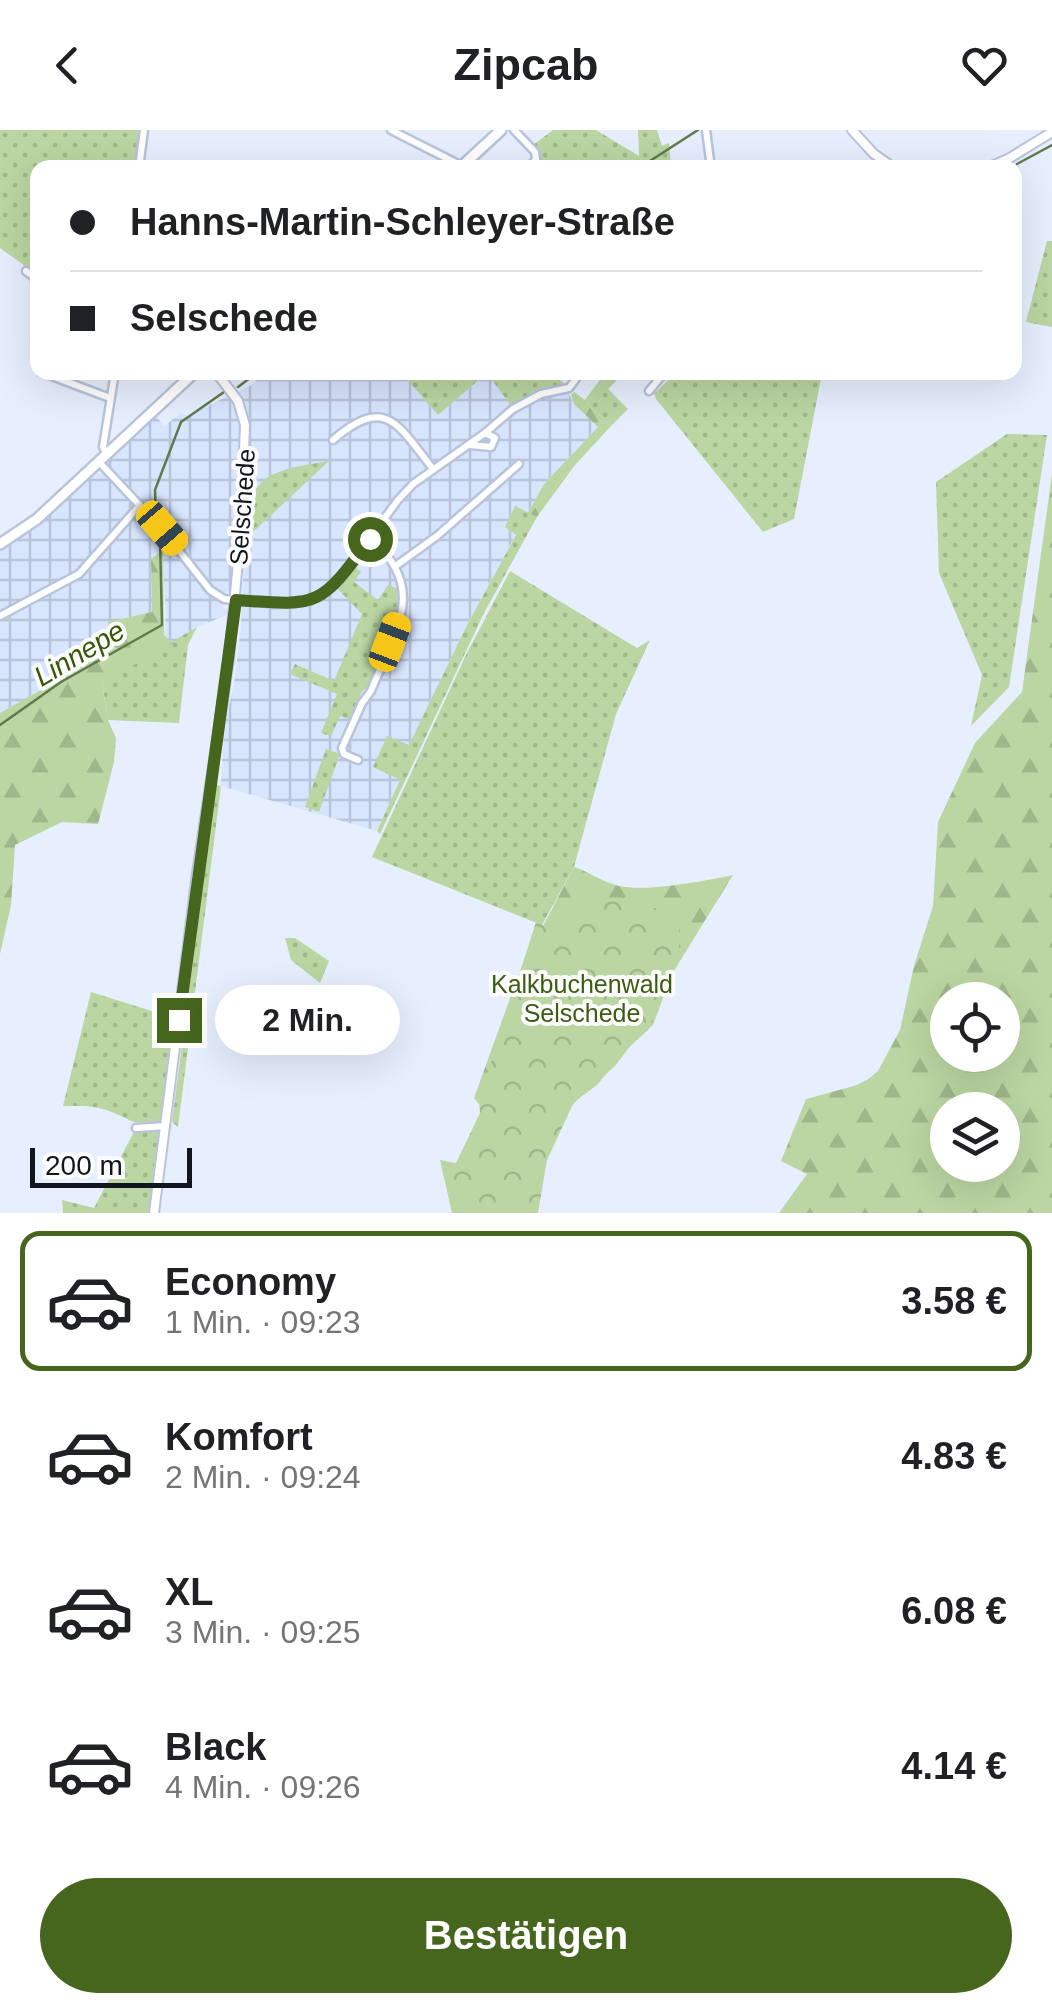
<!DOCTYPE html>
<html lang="de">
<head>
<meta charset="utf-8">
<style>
	:root { --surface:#fff; --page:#f6f6f6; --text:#202124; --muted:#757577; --line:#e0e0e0; --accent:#45661c }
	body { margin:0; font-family:Helvetica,sans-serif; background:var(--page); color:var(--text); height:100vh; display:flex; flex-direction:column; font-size:38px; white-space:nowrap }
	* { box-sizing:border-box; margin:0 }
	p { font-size:32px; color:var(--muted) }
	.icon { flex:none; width:55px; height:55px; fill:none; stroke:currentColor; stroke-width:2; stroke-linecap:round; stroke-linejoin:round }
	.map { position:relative; height:1083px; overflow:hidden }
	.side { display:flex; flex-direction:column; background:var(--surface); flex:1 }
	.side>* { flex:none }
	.banner { position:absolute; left:30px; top:30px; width:992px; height:220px; border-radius:20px; box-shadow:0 10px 40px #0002; display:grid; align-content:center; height:220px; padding:0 40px; background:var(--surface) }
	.tools { position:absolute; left:930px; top:852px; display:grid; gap:20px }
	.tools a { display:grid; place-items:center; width:90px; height:90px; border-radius:50%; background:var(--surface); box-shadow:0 10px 40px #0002; font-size:50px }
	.scale { position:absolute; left:30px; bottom:25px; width:162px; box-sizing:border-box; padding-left:10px; border:5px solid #11161e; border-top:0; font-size:28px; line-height:35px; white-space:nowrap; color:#11161e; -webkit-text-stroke:8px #fcfcfc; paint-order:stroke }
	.end { position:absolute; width:45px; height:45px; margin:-22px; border:12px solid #45661c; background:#fff; box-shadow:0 0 0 5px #fff }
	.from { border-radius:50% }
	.bubble { position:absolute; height:70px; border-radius:35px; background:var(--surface); box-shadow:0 10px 40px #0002; font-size:32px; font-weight:700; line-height:70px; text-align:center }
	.car { position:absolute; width:30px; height:60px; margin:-30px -15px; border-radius:12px; box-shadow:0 0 8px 2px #0007; background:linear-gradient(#f5c518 24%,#345 0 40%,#f5c518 0 76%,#345 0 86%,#f5c518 0) }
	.banner b { display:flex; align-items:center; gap:35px; height:95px; font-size:38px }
	.banner b+b { border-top:2px solid var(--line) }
	.banner i { width:25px; height:25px; background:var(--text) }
	ul { padding:18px 0 0; list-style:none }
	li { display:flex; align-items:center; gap:30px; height:140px; margin:0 20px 15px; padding:0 20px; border:5px solid transparent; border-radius:20px }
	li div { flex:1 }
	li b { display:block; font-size:38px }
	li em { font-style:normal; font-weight:700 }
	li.active { border-color:var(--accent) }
	li>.icon { width:90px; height:90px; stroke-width:1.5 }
	.button { display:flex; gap:20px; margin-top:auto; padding:20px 40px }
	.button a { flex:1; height:115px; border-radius:60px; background:var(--accent); color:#fff; font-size:40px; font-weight:700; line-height:115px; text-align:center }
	header { display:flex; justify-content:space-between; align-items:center; height:130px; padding:0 40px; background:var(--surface); font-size:45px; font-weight:700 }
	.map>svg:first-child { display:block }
	.industrial { fill:url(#industrial-grid) }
	.grass { fill:url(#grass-dots) }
	.forest { fill:url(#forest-firs); fill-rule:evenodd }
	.park { fill:url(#park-crowns) }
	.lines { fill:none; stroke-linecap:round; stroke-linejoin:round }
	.stream { stroke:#617a4c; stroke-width:2.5 }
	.minor-casing { stroke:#b8c4dc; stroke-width:11 }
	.tertiary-casing { stroke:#b8c4dc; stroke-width:12 }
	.secondary-casing { stroke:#b8c4dc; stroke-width:14 }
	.minor { stroke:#fff; stroke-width:6 }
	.tertiary { stroke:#fff; stroke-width:8 }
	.secondary { stroke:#fff; stroke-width:9 }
	.route { stroke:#45661c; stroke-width:12 }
	.labels { text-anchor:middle; stroke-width:8; stroke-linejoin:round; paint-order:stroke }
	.street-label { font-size:25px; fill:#11161e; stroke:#fcfcfc }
	.park-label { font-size:25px; fill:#3d5c13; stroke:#fcfcfc }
	.water-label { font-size:28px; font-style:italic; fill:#365608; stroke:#fcfcfc }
</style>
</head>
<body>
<header><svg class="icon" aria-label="back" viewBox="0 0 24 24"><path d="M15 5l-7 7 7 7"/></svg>Zipcab<svg class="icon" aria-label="heart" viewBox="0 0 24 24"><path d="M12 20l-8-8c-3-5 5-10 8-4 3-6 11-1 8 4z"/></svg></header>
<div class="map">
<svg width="1052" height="1083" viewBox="0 0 1052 1083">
	<defs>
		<pattern id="industrial-grid" width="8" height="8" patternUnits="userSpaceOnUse" patternTransform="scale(2.5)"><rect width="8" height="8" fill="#d8e5fe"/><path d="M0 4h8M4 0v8" fill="none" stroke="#b8c4d9"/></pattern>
		<pattern id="grass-dots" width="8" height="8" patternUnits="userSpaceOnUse" patternTransform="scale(2.5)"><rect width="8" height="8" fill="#bbd6a2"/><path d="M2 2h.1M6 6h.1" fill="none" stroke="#a0b78b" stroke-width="1.8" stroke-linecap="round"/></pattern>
		<pattern id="forest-firs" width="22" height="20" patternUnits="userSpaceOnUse" patternTransform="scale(2.5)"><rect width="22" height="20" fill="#bbd6a2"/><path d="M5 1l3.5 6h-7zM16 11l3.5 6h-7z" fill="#a0b78b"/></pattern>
		<pattern id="park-crowns" width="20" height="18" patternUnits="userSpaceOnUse" patternTransform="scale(2.5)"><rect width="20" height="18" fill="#bbd6a2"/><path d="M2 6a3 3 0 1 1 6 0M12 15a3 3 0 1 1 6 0" fill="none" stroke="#a0b78b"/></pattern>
	</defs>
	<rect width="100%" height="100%" fill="#e7effe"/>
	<g class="industrial">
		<path d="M 488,242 L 512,277 L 568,262 L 574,274 L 598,297 L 544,354 L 528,383 L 515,377 L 516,404 L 467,495 L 409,616 L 387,607 L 400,650 L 377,701 L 221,656 L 224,597 L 234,554 L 241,496 L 249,311 L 248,290 L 238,261 L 252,255 L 263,243 L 406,243 L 405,247 L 438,285 Z"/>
		<path d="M 230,265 L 243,299 L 235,439 L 231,460 L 224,464 L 212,455 L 169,401 L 111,342 L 107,331 L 155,286 L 165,296 L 180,283 L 188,286 Z"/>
		<path d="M 94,342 L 105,345 L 179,418 L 229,484 L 197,497 L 171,513 L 164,505 L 166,486 L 162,421 L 151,430 L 153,482 L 109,492 L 115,518 L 0,583 L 0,419 L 26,404 Z"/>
	</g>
	<g class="grass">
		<path d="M 0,0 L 142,0 L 138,37 L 38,38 L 37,137 L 28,138 L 0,118 Z"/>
		<path d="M 553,0 L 596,0 L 639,26 L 638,0 L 657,0 L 662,16 L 669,13 L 671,37 L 533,37 L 539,28 L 533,15 Z"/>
		<path d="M 1047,111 L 1052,111 L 1052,197 L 1026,192 Z"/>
		<path d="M 406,242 L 551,243 L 567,256 L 512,277 L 487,243 L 438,285 L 405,247 Z"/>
		<path d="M 610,243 L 624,243 L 608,259 L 628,279 L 611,296 L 587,273 Z"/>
		<path d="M 683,243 L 822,243 L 794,389 L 763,402 L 656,269 L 653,260 L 656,262 L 672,246 L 676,250 Z"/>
		<path d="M 1007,304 L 1047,305 L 1009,557 L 971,596 L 982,545 L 939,443 L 936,352 Z"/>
		<path d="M 329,331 L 251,404 C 252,393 250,380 252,370 C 258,338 303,336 329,331 Z"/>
		<path d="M 515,376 L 537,387 L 484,483 L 380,704 L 377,701 L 400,650 L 373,637 L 387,606 L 409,615 L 467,495 L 516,405 L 505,397 Z"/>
		<path d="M 354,436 L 361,442 L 354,452 L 378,470 L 388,455 L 401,460 L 402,470 L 370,556 L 362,561 L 351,590 L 340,586 L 331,606 L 321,603 L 337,564 L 290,544 L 295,534 L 334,551 L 362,484 L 336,457 Z"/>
		<path d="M 510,441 L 637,518 L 650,510 L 616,584 L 574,737 L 542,795 L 372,727 L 466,525 Z"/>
		<path d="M 197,497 L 188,515 L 179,593 L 108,590 L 102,553 Z"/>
		<path d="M 326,619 L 340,624 L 319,682 L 305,677 Z"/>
		<path d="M 216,655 L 221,656 L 178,997 L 172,992 Z"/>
		<path d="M 285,808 L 295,808 L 329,831 L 320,853 L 291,830 Z"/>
		<path d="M 91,862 L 174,888 L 163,991 C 131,998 134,989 106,980 C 92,975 78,976 63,976 Z"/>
		<path d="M 158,999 L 161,1002 L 150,1083 L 63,1083 L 62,1070 L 94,1078 L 135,1000 Z"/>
	</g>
	<g class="forest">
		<path d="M 605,243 L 610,243 L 587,273 L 611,296 L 575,335 L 537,387 L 528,383 L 544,354 L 598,297 L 574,274 L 571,265 L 574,262 L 585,270 Z"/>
		<path d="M 1052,344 L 1052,1083 L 779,1083 L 807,1044 L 781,1031 L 806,969 L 854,956 L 867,950 L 878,941 L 900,900 L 914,836 L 933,776 L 938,692 L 975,613 L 1022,562 ZM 948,870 L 1002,870 L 1002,925 L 948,925 ZM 948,980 L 1002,980 L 1002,1035 L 948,1035 Z"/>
		<path d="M 163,420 L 164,505 L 173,513 L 102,553 L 108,590 L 116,608 L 114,632 L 98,694 L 62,692 L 15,715 L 11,775 L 0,824 L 0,583 L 115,518 L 108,492 L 152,482 L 151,429 Z"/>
		<path d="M 574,737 C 590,742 602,752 619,756 C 647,762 704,751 733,745 L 672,844 L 653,895 L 634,911 L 615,936 L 581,966 L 553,996 L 546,1033 L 508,1009 L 474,968 L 521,838 Z"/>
	</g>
	<path class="park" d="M 589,766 L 681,783 L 678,829 L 648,900 L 626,920 L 597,955 L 574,972 L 547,1030 L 538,1083 L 452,1083 L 440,1030 L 456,1033 L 480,983 L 479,970 L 536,792 L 567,804 Z"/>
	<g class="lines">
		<g class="stream">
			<path d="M 1017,34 L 1052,15"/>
			<path d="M 639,38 L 698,0"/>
			<path d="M 238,257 L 258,242"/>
			<path d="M 156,388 L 155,360 L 181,292 L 224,262"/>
			<path d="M 0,595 L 61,552 L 162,495 L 160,408 L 154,396"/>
		</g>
		<g class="minor-casing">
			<g id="minor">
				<path d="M 391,0 L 462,36"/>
				<path d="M 514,0 L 535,22 L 536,29 L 529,38"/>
				<path d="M 706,0 L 711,38"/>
				<path d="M 139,38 L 144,0"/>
				<path d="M 26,141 L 38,150"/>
				<path d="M 41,242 L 110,268"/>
				<path d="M 649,261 L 665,242"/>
				<path d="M 333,310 C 386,264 398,295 433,339"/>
				<path d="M 469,315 L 491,317 L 495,308 L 485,303"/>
				<path d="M 107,325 L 103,317 L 115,242"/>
				<path d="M 99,332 L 162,399 L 210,460 L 224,469 L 277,474 L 310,471 L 337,453 L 398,370 L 413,354 L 485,303 L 513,279 L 541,264 L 569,258 L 581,242"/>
				<path d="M 397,435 L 437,406 L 519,334"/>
				<path d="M 0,486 L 79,444 L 140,375"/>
				<path d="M 358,630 L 344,624 L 342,618 L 362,573 L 371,561 C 394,503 430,457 370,409"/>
				<path d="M 136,998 L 166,996"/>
			</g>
		</g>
		<g class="tertiary-casing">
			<g id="tertiary">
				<path d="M 852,0 L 874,24 L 894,38"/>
				<path d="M 987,38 L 1008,29 L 1052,2"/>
				<path d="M 154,1083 L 197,743 L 229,529 L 241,399 L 245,295 L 238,271 L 216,242"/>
			</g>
		</g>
		<g class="secondary-casing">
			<g id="secondary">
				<path d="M 460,38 L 501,0"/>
				<path d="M 0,414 L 37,389 L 195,242"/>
			</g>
		</g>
		<use href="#minor" class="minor"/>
		<use href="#tertiary" class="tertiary"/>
		<use href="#secondary" class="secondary"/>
	</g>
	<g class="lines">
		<path class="route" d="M 179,890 L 236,470 C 319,476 319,478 370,409"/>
	</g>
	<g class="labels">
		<g class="street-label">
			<text transform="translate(242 377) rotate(-86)" y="9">Selschede</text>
		</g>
		<g class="park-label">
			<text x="582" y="863">Kalkbuchenwald<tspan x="582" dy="29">Selschede</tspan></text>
		</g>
		<g class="water-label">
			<text transform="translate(79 523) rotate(-31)" y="10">Linnepe</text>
		</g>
	</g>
</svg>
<div class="tools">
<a><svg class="icon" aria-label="locate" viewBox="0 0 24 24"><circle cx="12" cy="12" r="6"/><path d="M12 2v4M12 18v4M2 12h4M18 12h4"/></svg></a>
<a><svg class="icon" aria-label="layers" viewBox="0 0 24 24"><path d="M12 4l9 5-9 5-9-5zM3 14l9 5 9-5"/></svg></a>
</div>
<div class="scale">200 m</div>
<i class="end from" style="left:370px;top:409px"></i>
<i class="end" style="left:179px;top:890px"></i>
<div class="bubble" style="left:215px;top:855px;width:185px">2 Min.</div>
<i class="car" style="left:162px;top:398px;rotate:139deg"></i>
<i class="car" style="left:390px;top:512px;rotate:21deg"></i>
<div class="banner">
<b><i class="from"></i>Hanns-Martin-Schleyer-Straße</b>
<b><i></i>Selschede</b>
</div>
</div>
<section class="side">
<ul>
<li class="active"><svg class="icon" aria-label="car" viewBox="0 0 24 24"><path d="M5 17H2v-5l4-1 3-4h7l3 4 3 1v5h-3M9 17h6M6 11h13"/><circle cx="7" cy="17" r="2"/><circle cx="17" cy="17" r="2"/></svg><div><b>Economy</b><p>1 Min. · 09:23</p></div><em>3.58 €</em></li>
<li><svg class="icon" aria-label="car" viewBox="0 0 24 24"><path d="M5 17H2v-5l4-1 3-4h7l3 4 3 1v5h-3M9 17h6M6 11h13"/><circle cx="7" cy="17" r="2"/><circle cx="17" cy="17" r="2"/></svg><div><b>Komfort</b><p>2 Min. · 09:24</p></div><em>4.83 €</em></li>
<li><svg class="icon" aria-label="car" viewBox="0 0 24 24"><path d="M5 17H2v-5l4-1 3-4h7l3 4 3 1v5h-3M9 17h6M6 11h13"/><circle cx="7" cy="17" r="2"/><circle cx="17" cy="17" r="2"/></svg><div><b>XL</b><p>3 Min. · 09:25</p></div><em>6.08 €</em></li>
<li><svg class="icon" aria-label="car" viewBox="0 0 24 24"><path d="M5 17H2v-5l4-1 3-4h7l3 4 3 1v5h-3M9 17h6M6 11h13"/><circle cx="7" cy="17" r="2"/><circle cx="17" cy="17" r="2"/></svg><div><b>Black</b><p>4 Min. · 09:26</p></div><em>4.14 €</em></li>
</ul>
<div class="button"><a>Bestätigen</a></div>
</section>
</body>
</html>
